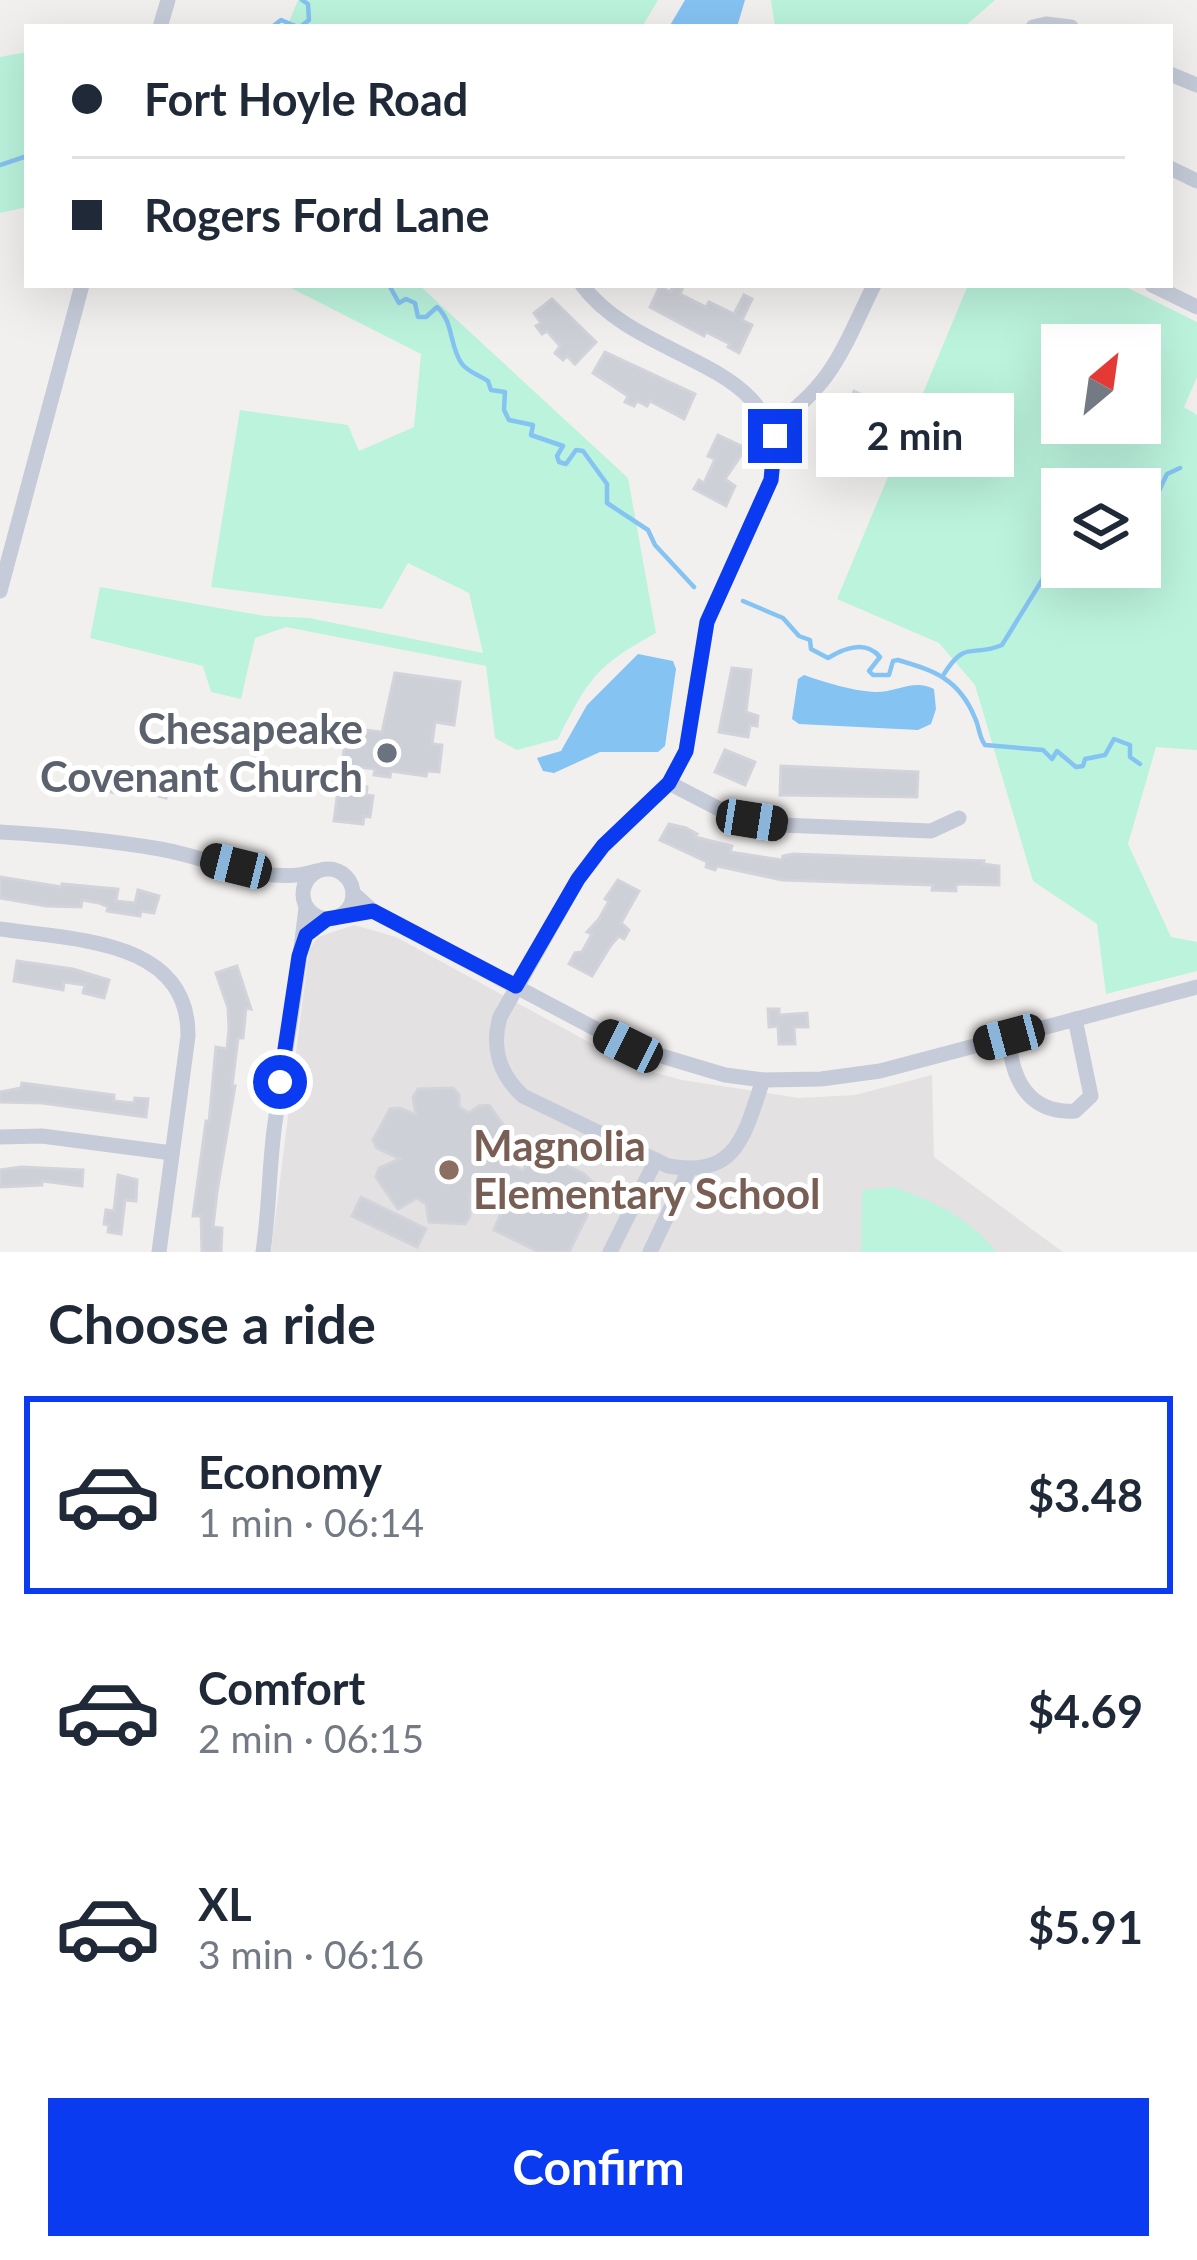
<!DOCTYPE html>
<html lang="en">
<head>
<meta charset="utf-8">
<style>
	:root { --surface:#fff; --page:#f6f6f7; --text:#1f2937; --muted:#747a83; --line:#e0e1e3; --accent:#0b3bf0 }
	body { margin:0; font-family:Lato,sans-serif; background:var(--page); color:var(--text); height:100vh; display:flex; flex-direction:column; font-size:45px; white-space:nowrap }
	* { box-sizing:border-box; margin:0 }
	p { font-size:39px; color:var(--muted) }
	.icon { flex:none; width:66px; height:66px; fill:none; stroke:currentColor; stroke-width:2; stroke-linecap:round; stroke-linejoin:round }
	.map { position:relative; height:1252px; overflow:hidden }
	.panel { display:flex; flex-direction:column; background:var(--surface); flex:1 }
	.panel>* { flex:none }
	.hud { position:absolute; left:24px; top:24px; width:1149px; height:264px; border-radius:0px; box-shadow:0 12px 48px #0002; display:grid; align-content:center; height:264px; padding:0 48px; background:var(--surface) }
	.needle { width:78px; rotate:29deg }
	.fabs { position:absolute; left:1041px; top:324px; display:grid; gap:24px }
	.fabs a { display:grid; place-items:center; width:120px; height:120px; border-radius:0px; background:var(--surface); box-shadow:0 12px 48px #0002; font-size:60px }
	.end { position:absolute; width:54px; height:54px; margin:-27px; border:15px solid #0b3bf0; background:#fff; box-shadow:0 0 0 6px #fff }
	.from { border-radius:50% }
	.bubble { position:absolute; height:84px; border-radius:0px; background:var(--surface); box-shadow:0 12px 48px #0002; font-size:39px; font-weight:700; line-height:84px; text-align:center }
	.car { position:absolute; width:36px; height:72px; margin:-36px -18px; border-radius:15px; box-shadow:0 0 9px 3px #0007; background:linear-gradient(#222 24%,#8ab4d8 0 40%,#222 0 76%,#8ab4d8 0 86%,#222 0) }
	.hud b { display:flex; align-items:center; gap:42px; height:114px; font-size:45px }
	.hud b+b { border-top:3px solid var(--line) }
	.hud i { width:30px; height:30px; background:var(--text) }
	ul { padding:0; list-style:none }
	li { display:flex; align-items:center; gap:36px; height:198px; margin:0 24px 18px; padding:0 24px; border:6px solid transparent; border-radius:0px }
	li div { flex:1 }
	li b { display:block; font-size:45px }
	li em { font-style:normal; font-weight:700 }
	li.current { border-color:var(--accent) }
	li>.icon { width:108px; height:108px; stroke-width:1.5 }
	h2 { padding:0 48px; font-size:54px; line-height:144px }
	.cta { display:flex; gap:24px; margin-top:auto; padding:24px 48px }
	.cta a { flex:1; height:138px; border-radius:0px; background:var(--accent); color:#fff; font-size:48px; font-weight:700; line-height:138px; text-align:center }
	.map>svg:first-child { display:block }
	.education { fill:#e3e1e1 }
	.green { fill:#bbf3dd; fill-rule:evenodd }
	.water { fill:#85c3f3 }
	.lines { fill:none; stroke-linecap:round; stroke-linejoin:round }
	.stream { stroke:#85c3f3; stroke-width:4.5 }
	.building { fill:#ced0d7; stroke:#d3d3db; stroke-width:3 }
	.minor { stroke:#c5cbd8; stroke-width:15 }
	.route { stroke:#0b3bf0; stroke-width:15 }
	.worship-dot { fill:#6b7280; stroke:#fff; stroke-width:4.5 }
	.education-dot { fill:#8d6e63; stroke:#fff; stroke-width:4.5 }
	.labels { text-anchor:middle; stroke-width:10; stroke-linejoin:round; paint-order:stroke }
	.worship-label { font-size:42px; font-weight:bold; fill:#5b616d; stroke:#fff; text-anchor:end }
	.education-label { font-size:42px; font-weight:bold; fill:#785e54; stroke:#fff; text-anchor:start }
</style>
</head>
<body>
<div class="map">
<svg width="1197" height="1252" viewBox="0 0 1197 1252">
	<rect width="100%" height="100%" fill="#f2f0ef"/>
	<path class="education" d="M 354,925 L 396,937 L 598,1047 L 653,1072 L 682,1080 L 799,1098 L 855,1095 L 932,1075 L 934,1157 L 1063,1252 L 271,1252 L 309,950 L 318,937 Z"/>
	<g class="green">
		<path d="M 298,0 L 658,0 L 642,27 L 287,27 Z"/>
		<path d="M 771,0 L 995,0 L 964,27 L 775,27 Z"/>
		<path d="M 27,52 L 27,207 L 0,213 L 0,57 Z"/>
		<path d="M 285,285 L 419,285 L 628,478 L 656,633 C 596,666 589,678 558,739 L 517,750 L 495,738 L 486,666 L 286,627 L 255,638 L 241,699 L 211,692 L 203,666 L 90,638 L 100,587 L 265,616 L 309,618 L 483,653 L 469,593 L 408,563 L 382,609 L 211,587 L 240,410 L 348,425 L 359,451 L 414,427 L 421,354 Z"/>
		<path d="M 968,285 L 1122,285 L 1197,322 L 1197,377 L 1184,407 L 1197,415 L 1197,750 L 1156,747 L 1128,844 L 1171,937 L 1197,942 L 1197,971 L 1106,994 L 1097,924 L 1033,881 L 975,685 L 939,643 L 837,599 ZM 1062,345 L 1140,345 L 1140,423 L 1062,423 ZM 1062,489 L 1140,489 L 1140,567 L 1062,567 Z"/>
		<path d="M 894,1187 C 933,1201 970,1218 996,1252 L 861,1252 L 862,1190 Z"/>
	</g>
	<g class="water">
		<path d="M 685,0 L 745,0 L 737,27 L 669,27 Z"/>
		<path d="M 638,654 L 673,661 L 676,669 L 665,746 L 658,752 L 600,752 L 554,773 L 543,771 L 537,758 L 561,751 L 587,705 Z"/>
		<path d="M 804,675 C 827,683 849,690 874,692 C 896,693 914,678 934,689 L 936,709 L 931,724 L 918,730 L 799,724 L 792,719 L 798,679 Z"/>
	</g>
	<g class="lines">
		<g class="stream">
			<path d="M 272,27 L 281,20 L 298,27"/>
			<path d="M 300,27 L 309,20 L 308,4 L 302,0"/>
			<path d="M 0,165 L 27,156"/>
			<path d="M 389,285 L 399,303 L 406,299 L 415,303 L 418,317 L 426,317 L 437,307 C 454,322 449,346 462,364 C 468,372 479,375 488,381 L 491,390 L 505,392 L 504,410 L 509,420 L 533,425 L 531,435 L 563,446 L 557,456 L 559,462 L 566,464 L 576,450 L 583,451 L 607,484 L 607,503 L 648,530 L 655,545 L 694,587"/>
			<path d="M 1140,520 L 1148,514 L 1167,474 L 1180,468"/>
			<path d="M 743,601 L 783,618 L 799,636 L 810,640 L 811,649 L 828,658 C 844,648 866,640 880,657 L 869,671 L 873,675 L 889,675 L 893,661 L 898,660 C 935,671 959,679 975,718 C 980,728 978,735 985,745 L 1043,750 L 1052,759 L 1057,751 L 1076,767 L 1083,766 L 1085,759 L 1105,755 L 1114,739 L 1130,745 L 1130,757 L 1140,764"/>
			<path d="M 944,674 C 966,639 971,658 1002,645 L 1044,577 L 1070,567"/>
		</g>
	</g>
	<g class="building">
		<path d="M 674,285 L 684,285 L 680,294 L 706,307 L 709,302 L 734,314 L 744,295 L 752,299 L 742,320 L 752,325 L 739,353 L 728,347 L 730,344 L 706,332 L 704,336 L 650,307 L 660,286 L 670,292 Z"/>
		<path d="M 552,299 L 596,342 L 575,364 L 567,356 L 563,360 L 555,353 L 560,346 L 547,331 L 542,334 L 536,326 L 541,323 L 534,313 Z"/>
		<path d="M 605,352 L 695,394 L 684,419 L 650,401 L 647,406 L 637,401 L 634,406 L 625,402 L 628,396 L 593,373 Z"/>
		<path d="M 854,391 L 878,403 L 855,445 L 849,442 L 844,451 L 825,441 L 833,421 L 841,424 Z"/>
		<path d="M 718,435 L 746,448 L 725,479 L 735,486 L 726,506 L 694,489 L 699,480 L 704,483 L 715,459 L 708,456 Z"/>
		<path d="M 732,668 L 751,670 L 746,712 L 758,716 L 757,726 L 750,725 L 748,737 L 719,732 Z"/>
		<path d="M 395,673 L 460,682 L 454,725 L 435,722 L 432,744 L 442,745 L 439,772 L 427,771 L 426,776 L 391,771 L 390,777 L 374,775 L 375,769 L 342,765 L 347,728 L 382,732 Z"/>
		<path d="M 725,750 L 755,762 L 745,785 L 715,772 Z"/>
		<path d="M 781,766 L 918,772 L 917,797 L 780,795 Z"/>
		<path d="M 129,770 L 157,777 L 158,771 L 171,774 L 166,798 L 127,787 L 125,795 L 111,792 L 114,775 L 127,778 Z"/>
		<path d="M 346,784 L 367,787 L 366,795 L 373,796 L 370,817 L 364,816 L 363,824 L 334,821 L 338,790 L 345,791 Z"/>
		<path d="M 669,824 L 686,828 L 697,834 L 695,837 L 732,846 L 730,852 L 782,860 L 783,856 L 793,854 L 984,861 L 983,864 L 999,866 L 999,885 L 956,884 L 956,891 L 932,890 L 933,885 L 782,880 L 717,866 L 715,870 L 706,867 L 707,862 L 660,840 Z"/>
		<path d="M 0,877 L 62,887 L 62,884 L 118,889 L 116,901 L 135,903 L 138,890 L 159,896 L 154,913 L 141,911 L 140,916 L 107,911 L 108,907 L 99,903 L 82,900 L 81,907 L 46,906 L 0,898 Z"/>
		<path d="M 618,880 L 639,891 L 621,923 L 629,930 L 624,939 L 619,936 L 611,945 L 592,976 L 569,964 L 575,953 L 582,952 L 592,934 L 587,932 L 599,919 L 609,901 L 605,899 Z"/>
		<path d="M 17,961 L 73,969 L 109,980 L 104,998 L 83,993 L 85,985 L 64,982 L 63,990 L 14,981 Z"/>
		<path d="M 237,966 L 251,1009 L 246,1008 L 243,1038 L 238,1038 L 232,1086 L 235,1086 L 217,1192 L 213,1227 L 222,1228 L 221,1252 L 202,1252 L 201,1216 L 193,1216 L 206,1121 L 209,1122 L 216,1047 L 227,1049 L 229,1029 L 228,1008 L 216,973 Z"/>
		<path d="M 768,1009 L 779,1009 L 779,1015 L 807,1013 L 808,1027 L 794,1027 L 795,1044 L 779,1044 L 778,1026 L 769,1027 Z"/>
		<path d="M 22,1083 L 114,1095 L 114,1101 L 134,1103 L 135,1098 L 148,1099 L 146,1117 L 42,1103 L 0,1102 L 0,1092 L 21,1088 Z"/>
		<path d="M 453,1088 L 459,1095 L 459,1107 L 469,1113 L 479,1106 L 489,1105 L 510,1134 L 490,1154 L 523,1171 L 532,1155 L 554,1159 L 584,1174 L 600,1189 L 569,1252 L 539,1252 L 494,1230 L 503,1208 L 470,1194 L 470,1216 L 465,1224 L 429,1222 L 426,1204 L 417,1198 L 398,1209 L 376,1177 L 379,1168 L 400,1159 L 377,1148 L 373,1140 L 390,1109 L 400,1108 L 416,1115 L 413,1097 L 418,1089 Z"/>
		<path d="M 21,1167 L 83,1170 L 82,1186 L 42,1181 L 42,1185 L 0,1187 L 0,1170 Z"/>
		<path d="M 118,1175 L 137,1180 L 136,1201 L 125,1200 L 121,1234 L 108,1232 L 109,1225 L 104,1224 L 106,1210 L 114,1211 Z"/>
		<path d="M 361,1197 L 426,1229 L 417,1247 L 352,1216 Z"/>
	</g>
	<g class="lines">
		<g class="minor">
			<path d="M 160,27 L 168,0"/>
			<path d="M 1033,27 L 1046,24 L 1071,27"/>
			<path d="M 1170,74 L 1197,85"/>
			<path d="M 1170,168 L 1197,181"/>
			<path d="M 582,285 C 643,367 794,359 771,480 L 707,622 L 686,751 L 669,783 L 603,846 L 578,879 L 500,1017 C 491,1048 500,1075 523,1096 L 668,1166 C 738,1178 744,1135 763,1080"/>
			<path d="M 1152,285 L 1197,307"/>
			<path d="M 771,427 C 834,384 842,350 874,285"/>
			<path d="M 0,591 L 82,285"/>
			<path d="M 669,783 L 727,813 L 781,825 L 931,831 L 959,818"/>
			<path d="M 0,832 C 53,835 107,840 160,849 C 208,857 268,887 316,871"/>
			<circle cx="328" cy="894" r="25"/>
			<path d="M 353,893 L 373,911 L 628,1046 L 725,1075 L 763,1080 L 821,1079 L 880,1071 L 1197,987"/>
			<path d="M 0,929 C 71,940 189,938 188,1036 L 159,1252"/>
			<path d="M 1009,1037 C 1011,1078 1028,1114 1075,1111 L 1091,1096 L 1075,1019"/>
			<path d="M 0,1137 L 42,1136 L 172,1153"/>
			<path d="M 263,1252 C 269,1212 269,1171 274,1130 C 284,1056 298,981 306,907"/>
			<path d="M 610,1252 L 656,1160"/>
			<path d="M 650,1252 L 689,1170"/>
		</g>
	</g>
	<g class="lines">
		<path class="route" d="M 280,1082 L 299,956 L 306,935 L 327,919 L 373,911 L 516,986 L 578,879 L 603,846 L 669,783 L 686,751 L 707,622 L 771,480 L 775,436"/>
	</g>
	<circle class="worship-dot" cx="387" cy="753" r="12"/>
	<circle class="education-dot" cx="449" cy="1170" r="12"/>
	<g class="labels">
		<g class="worship-label">
			<text x="363" y="744">Chesapeake<tspan x="363" dy="48">Covenant Church</tspan></text>
		</g>
		<g class="education-label">
			<text x="473" y="1161">Magnolia<tspan x="473" dy="48">Elementary School</tspan></text>
		</g>
	</g>
</svg>
<div class="fabs">
<a><svg class="needle" viewBox="-14 -14 28 28"><path d="M0-13l5 13h-10z" fill="#e53935"/><path d="M0 13l5-13h-10z" fill="#747a83"/></svg></a>
<a><svg class="icon" aria-label="layers" viewBox="0 0 24 24"><path d="M12 4l9 5-9 5-9-5zM3 14l9 5 9-5"/></svg></a>
</div>
<i class="end from" style="left:280px;top:1082px"></i>
<i class="end" style="left:775px;top:436px"></i>
<div class="bubble" style="left:816px;top:393px;width:198px">2 min</div>
<i class="car" style="left:752px;top:820px;rotate:99deg"></i>
<i class="car" style="left:236px;top:866px;rotate:284deg"></i>
<i class="car" style="left:1009px;top:1037px;rotate:255deg"></i>
<i class="car" style="left:628px;top:1046px;rotate:296deg"></i>
<div class="hud">
<b><i class="from"></i>Fort Hoyle Road</b>
<b><i></i>Rogers Ford Lane</b>
</div>
</div>
<section class="panel">
<h2>Choose a ride</h2>
<ul>
<li class="current"><svg class="icon" aria-label="car" viewBox="0 0 24 24"><path d="M5 17H2v-5l4-1 3-4h7l3 4 3 1v5h-3M9 17h6M6 11h13"/><circle cx="7" cy="17" r="2"/><circle cx="17" cy="17" r="2"/></svg><div><b>Economy</b><p>1 min · 06:14</p></div><em>$3.48</em></li>
<li><svg class="icon" aria-label="car" viewBox="0 0 24 24"><path d="M5 17H2v-5l4-1 3-4h7l3 4 3 1v5h-3M9 17h6M6 11h13"/><circle cx="7" cy="17" r="2"/><circle cx="17" cy="17" r="2"/></svg><div><b>Comfort</b><p>2 min · 06:15</p></div><em>$4.69</em></li>
<li><svg class="icon" aria-label="car" viewBox="0 0 24 24"><path d="M5 17H2v-5l4-1 3-4h7l3 4 3 1v5h-3M9 17h6M6 11h13"/><circle cx="7" cy="17" r="2"/><circle cx="17" cy="17" r="2"/></svg><div><b>XL</b><p>3 min · 06:16</p></div><em>$5.91</em></li>
</ul>
<div class="cta"><a>Confirm</a></div>
</section>
</body>
</html>
